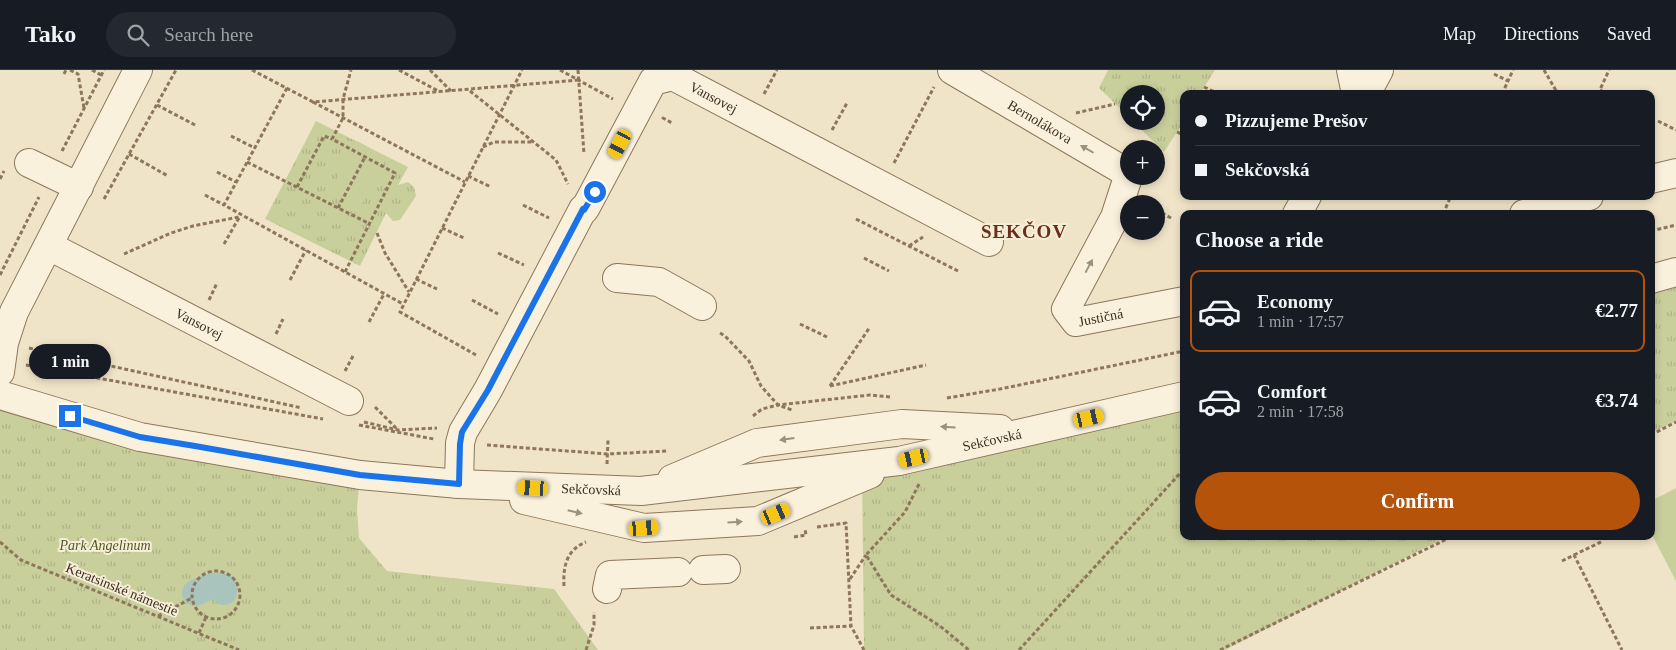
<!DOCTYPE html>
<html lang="en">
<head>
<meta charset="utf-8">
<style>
	:root { --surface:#171b24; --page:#242831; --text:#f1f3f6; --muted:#9ea1a6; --line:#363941; --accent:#b45309 }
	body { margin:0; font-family:"Times New Roman",serif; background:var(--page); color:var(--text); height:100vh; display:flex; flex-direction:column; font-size:19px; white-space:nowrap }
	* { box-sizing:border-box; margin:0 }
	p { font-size:16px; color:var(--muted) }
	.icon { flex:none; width:28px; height:28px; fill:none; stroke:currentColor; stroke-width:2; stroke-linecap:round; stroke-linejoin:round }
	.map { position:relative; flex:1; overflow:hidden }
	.side { position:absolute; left:1180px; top:140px; width:475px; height:330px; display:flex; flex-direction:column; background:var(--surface); border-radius:10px; box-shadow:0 2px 8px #0003 }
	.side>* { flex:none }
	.hud { position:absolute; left:1180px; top:20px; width:475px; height:110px; border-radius:10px; box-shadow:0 2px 8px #0003; display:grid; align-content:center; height:110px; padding:0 15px; background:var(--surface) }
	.controls { position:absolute; left:1120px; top:15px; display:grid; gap:10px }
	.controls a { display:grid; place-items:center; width:45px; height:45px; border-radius:50%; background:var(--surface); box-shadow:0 2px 8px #0003; font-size:25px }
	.end { position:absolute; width:22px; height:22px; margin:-11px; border:6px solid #1a73e8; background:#fff; box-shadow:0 0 0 2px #fff }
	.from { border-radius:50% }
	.bubble { position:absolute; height:35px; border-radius:18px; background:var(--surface); box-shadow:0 2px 8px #0003; font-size:16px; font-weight:600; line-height:35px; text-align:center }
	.car { position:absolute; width:15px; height:30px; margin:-15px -8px; border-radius:6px; box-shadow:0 0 4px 1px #0007; background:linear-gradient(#f5c518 24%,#345 0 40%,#f5c518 0 76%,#345 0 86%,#f5c518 0) }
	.hud b { display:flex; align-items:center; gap:18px; height:48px; font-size:19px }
	.hud b+b { border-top:1px solid var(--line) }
	.hud i { width:12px; height:12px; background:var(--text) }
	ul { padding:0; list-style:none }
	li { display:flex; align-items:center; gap:15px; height:82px; margin:0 10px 8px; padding:0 5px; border:2px solid transparent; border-radius:10px }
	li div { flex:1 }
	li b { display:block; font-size:19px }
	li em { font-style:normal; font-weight:600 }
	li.selected { border-color:var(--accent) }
	li>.icon { width:45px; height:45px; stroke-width:1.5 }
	h2 { padding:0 15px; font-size:22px; line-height:60px }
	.button { display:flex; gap:10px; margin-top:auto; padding:10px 15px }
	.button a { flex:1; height:58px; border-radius:30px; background:var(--accent); color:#fff; font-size:20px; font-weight:600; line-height:58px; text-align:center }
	header { display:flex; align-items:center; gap:30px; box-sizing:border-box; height:70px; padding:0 25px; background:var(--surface); border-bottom:1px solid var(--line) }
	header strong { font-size:24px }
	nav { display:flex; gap:28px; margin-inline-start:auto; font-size:18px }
	.search { width:350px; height:45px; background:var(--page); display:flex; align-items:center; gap:12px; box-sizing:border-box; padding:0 18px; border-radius:28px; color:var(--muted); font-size:19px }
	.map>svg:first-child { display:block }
	.grass { fill:url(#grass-tufts) }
	.pitch { fill:#c9cf9b }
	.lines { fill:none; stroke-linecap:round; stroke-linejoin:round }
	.canal { stroke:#a9c4bc; stroke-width:26 }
	.minor-casing { stroke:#8d765c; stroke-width:30 }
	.path { stroke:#8d765c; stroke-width:3; stroke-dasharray:4 2.5; stroke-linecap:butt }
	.minor { stroke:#faf1dc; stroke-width:28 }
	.oneway { fill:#9c907e }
	.route { stroke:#1a73e8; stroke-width:6 }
	.labels { text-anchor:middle; stroke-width:4; stroke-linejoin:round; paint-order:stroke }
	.street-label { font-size:14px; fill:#3d2e20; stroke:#f7eed8 }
	.park-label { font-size:14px; font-style:italic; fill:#4d5a26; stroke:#f7eed8 }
	.district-label { font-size:19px; font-weight:bold; letter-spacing:1px; fill:#6b2e1e; stroke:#f7eed8 }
</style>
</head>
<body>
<header>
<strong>Tako</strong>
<div class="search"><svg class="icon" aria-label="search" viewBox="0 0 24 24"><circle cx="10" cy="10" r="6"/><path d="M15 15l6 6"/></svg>Search here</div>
<nav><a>Map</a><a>Directions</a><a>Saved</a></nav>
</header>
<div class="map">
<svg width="1676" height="580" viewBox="0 0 1676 580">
	<defs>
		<pattern id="grass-tufts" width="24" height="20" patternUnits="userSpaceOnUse" patternTransform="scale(1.25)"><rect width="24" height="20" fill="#c9cf9b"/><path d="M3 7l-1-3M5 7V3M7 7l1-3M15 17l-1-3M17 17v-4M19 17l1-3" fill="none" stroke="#aeb285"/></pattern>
	</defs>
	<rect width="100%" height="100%" fill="#f0e4c8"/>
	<g class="grass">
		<path d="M 1108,0 L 1215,0 L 1200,24 L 1184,24 L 1184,51 L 1164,82 L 1133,51 L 1156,51 L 1156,24 L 1129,24 L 1129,47 L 1099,18 Z"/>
		<path d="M 316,51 L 408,97 L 398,115 L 408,112 L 414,117 L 416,126 L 400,150 L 393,151 L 386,143 L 360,196 L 265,149 Z"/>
		<path d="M 1676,200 L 1676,351 L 1651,363 L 1651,206 Z"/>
		<path d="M 1184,322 L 1184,466 L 1448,466 L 1225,580 L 864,580 L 862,400 Z"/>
		<path d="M 0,333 L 360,405 L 357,439 L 359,468 L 387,501 L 554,519 L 598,580 L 0,580 Z"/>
	</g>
	<g class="pitch">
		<path d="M 357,71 L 386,87 L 359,140 L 329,124 Z"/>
		<path d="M 1676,418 L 1676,511 L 1651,463 L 1651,431 Z"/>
	</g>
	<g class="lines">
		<path class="canal" d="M 195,523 C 203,519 216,513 225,517 L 224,522"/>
		<g class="minor-casing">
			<g id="minor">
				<path id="s1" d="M 952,0 L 1129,104"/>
				<path d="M 1351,0 L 1356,24"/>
				<path d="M 1366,24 L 1379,0"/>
				<path d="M 29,93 L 79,117"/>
				<path id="s2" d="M 1129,104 L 1115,147 L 1066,239 L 1076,252 L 1184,231"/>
				<path d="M 1651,109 L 1676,103"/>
				<path d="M 1297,144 L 1307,126"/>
				<path d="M 1524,144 L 1589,126"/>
				<path id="s3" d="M 49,176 L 349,331"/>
				<path d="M 617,208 L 659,212 L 702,236"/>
				<path d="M 1651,209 L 1676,202"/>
				<path d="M 0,302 L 4,273 L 14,242 L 138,0"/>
				<path id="s4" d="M 0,325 L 140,367 L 360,405 L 459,414 L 641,421 L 899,391 L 1184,326"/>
				<path d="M 672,409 L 757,373 L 902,354 L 1000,359"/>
				<path id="s5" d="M 459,414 L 460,373 L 463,362 L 488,320 L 583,139 L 584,140 L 586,137 L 653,11 L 673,6 L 989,172"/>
				<path d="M 524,430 L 644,458 L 758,451 L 870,404"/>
				<path d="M 703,500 L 726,499"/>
				<path d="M 607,519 L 610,505 L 678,502"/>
			</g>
		</g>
		<g class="path">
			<path d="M 70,0 L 78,4 L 84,38"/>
			<path d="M 92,0 L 101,5"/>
			<path d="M 252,0 L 313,32 L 579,10"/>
			<path d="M 399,0 L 440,22"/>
			<path d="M 430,0 L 451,21"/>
			<path d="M 560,0 L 613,29"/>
			<path d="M 578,0 L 584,84"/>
			<path d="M 1544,0 L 1558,24"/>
			<path d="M 64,4 L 66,0"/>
			<path d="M 1494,4 L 1508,11"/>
			<path d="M 1204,17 L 1219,24"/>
			<path d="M 287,18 L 224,135 L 403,234"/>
			<path d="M 1600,20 L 1608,24"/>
			<path d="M 470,21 L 556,90 L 568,114"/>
			<path d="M 764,24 L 777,0"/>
			<path d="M 1502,24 L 1513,0"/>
			<path d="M 1598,24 L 1609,0"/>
			<path d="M 313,32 L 465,112"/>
			<path d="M 157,35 L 195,55"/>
			<path d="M 1076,43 L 1115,34"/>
			<path d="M 663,49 L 663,48 L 672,53"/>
			<path d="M 1658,51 L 1676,60"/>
			<path d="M 832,60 L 847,33"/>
			<path d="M 1177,62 L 1184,65"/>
			<path d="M 231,66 L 255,78"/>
			<path d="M 483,77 L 494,72 L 534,72"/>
			<path d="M 62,81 L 104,0"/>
			<path d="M 129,84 L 168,106"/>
			<path d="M 247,92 L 370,154"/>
			<path d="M 894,93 L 934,17"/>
			<path d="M 217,102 L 236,112"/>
			<path d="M 468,106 L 491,117"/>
			<path d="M 0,109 L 4,101"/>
			<path d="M 297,117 L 324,66 L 332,69"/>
			<path d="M 205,125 L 224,135"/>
			<path d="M 104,129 L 176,0"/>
			<path d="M 523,135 L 549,148"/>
			<path d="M 338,138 L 365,87"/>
			<path d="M 1156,140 L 1173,149"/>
			<path d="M 1443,144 L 1451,126"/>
			<path d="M 856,149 L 958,201"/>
			<path d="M 442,158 L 464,168"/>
			<path d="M 1651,161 L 1676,155"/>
			<path d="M 377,163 L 385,183 L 409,222"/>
			<path d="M 224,174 L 240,146"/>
			<path d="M 909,176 L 923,167"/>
			<path d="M 498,183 L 524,195"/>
			<path d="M 124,184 L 171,163 L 193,156 L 239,147"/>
			<path d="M 864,188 L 889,201"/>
			<path d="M 345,202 L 395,103 L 332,69 L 343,48 L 343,29 L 351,0"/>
			<path d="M 0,205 L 39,127"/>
			<path d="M 416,209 L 437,219"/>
			<path d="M 290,210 L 306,180"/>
			<path d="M 209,230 L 217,213"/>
			<path d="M 472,230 L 498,244"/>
			<path d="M 369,252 L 384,224"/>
			<path d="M 800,254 L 827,267"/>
			<path d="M 720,263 L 725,266 L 749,291 L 761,316 L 778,335 L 792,340"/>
			<path d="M 276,264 L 283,249"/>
			<path d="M 29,278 L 302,338"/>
			<path d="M 476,285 L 400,242 L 522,0"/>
			<path d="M 26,295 L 323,349"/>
			<path d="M 345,301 L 353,286"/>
			<path d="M 830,316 L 926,295"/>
			<path d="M 830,316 L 870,257"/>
			<path d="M 947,328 L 1000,319 L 1184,281"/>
			<path d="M 375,337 L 398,360"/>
			<path d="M 753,346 L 762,339 L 778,335 L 870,325 L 891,327"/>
			<path d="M 364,352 L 398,360 L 437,358"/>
			<path d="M 359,355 L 434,369"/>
			<path d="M 1651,365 L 1676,352"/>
			<path d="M 487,375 L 607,384 L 668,381"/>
			<path d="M 607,394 L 608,370"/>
			<path d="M 919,414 L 905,442 L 866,485 L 891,525 L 940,556 L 969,580"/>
			<path d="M 817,457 L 846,453 L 851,556 L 864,580"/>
			<path d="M 794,467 L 806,465 L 805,459"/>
			<path d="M 0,472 L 21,490 L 239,580"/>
			<path d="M 1574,485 L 1603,471"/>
			<path d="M 1562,491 L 1574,485 L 1622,580"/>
			<circle cx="216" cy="525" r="24"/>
			<path d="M 850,509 L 866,485"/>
			<path d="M 564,516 C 563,497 566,480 586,472"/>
			<path d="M 158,546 L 192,528"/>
			<path d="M 810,558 L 851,556"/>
			<path d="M 199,563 L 206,547"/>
			<path d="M 586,580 L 594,555 L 594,542"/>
			<path d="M 1019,580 L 1184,399"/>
			<path d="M 1220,580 L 1453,466"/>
		</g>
		<use href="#minor" class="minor"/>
	</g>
	<defs><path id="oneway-solid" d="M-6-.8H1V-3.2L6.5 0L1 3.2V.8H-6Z" transform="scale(1.25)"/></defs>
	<g class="oneway">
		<use href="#oneway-solid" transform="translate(1087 79) rotate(-150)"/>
		<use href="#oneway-solid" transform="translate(1089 196) rotate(-62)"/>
		<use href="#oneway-solid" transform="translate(948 357) rotate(-177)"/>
		<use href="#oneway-solid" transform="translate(787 369) rotate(172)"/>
		<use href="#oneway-solid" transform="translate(575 442) rotate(13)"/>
		<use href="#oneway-solid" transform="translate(735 452) rotate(-4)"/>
	</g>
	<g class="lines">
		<path class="route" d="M 70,346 L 140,367 L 195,376 L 360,405 L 459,414 L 460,374 L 462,362 L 488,320 L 583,139 L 584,140 L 595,122"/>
	</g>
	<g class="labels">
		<g class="street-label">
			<text dy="5" stroke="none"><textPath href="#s5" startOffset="520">Vansovej</textPath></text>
			<text dy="5" stroke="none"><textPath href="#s1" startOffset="102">Bernolákova</textPath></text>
			<text dy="5" stroke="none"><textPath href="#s2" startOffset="191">Justičná</textPath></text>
			<text dy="5" stroke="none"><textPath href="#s3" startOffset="169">Vansovej</textPath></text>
			<text dy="5" stroke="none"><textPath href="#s4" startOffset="1006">Sekčovská</textPath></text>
			<text dy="5" stroke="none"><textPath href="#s4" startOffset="601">Sekčovská</textPath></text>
			<text transform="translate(122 519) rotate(22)" y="5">Keratsinské námestie</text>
		</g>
		<g class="park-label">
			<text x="105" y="480">Park Angelinum</text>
		</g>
		<g class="district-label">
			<text x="1024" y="168">SEKČOV</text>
		</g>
	</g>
</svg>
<div class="controls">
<a><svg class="icon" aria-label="locate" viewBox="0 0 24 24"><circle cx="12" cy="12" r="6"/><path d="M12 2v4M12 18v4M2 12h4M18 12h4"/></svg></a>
<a>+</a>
<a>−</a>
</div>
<i class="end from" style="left:595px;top:122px"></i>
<i class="end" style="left:70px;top:346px"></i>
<div class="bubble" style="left:29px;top:274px;width:82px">1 min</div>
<i class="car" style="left:620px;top:74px;rotate:208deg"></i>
<i class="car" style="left:1089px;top:348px;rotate:77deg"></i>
<i class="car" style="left:914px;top:388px;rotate:257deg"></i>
<i class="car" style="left:533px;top:418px;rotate:273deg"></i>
<i class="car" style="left:776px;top:444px;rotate:67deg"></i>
<i class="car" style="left:644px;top:458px;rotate:86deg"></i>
<div class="hud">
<b><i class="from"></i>Pizzujeme Prešov</b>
<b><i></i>Sekčovská</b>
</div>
<section class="side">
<h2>Choose a ride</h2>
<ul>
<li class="selected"><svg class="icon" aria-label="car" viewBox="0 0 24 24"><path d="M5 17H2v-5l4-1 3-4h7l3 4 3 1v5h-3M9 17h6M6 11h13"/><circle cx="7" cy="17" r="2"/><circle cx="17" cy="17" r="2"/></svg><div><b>Economy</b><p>1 min · 17:57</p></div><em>€2.77</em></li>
<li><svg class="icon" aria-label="car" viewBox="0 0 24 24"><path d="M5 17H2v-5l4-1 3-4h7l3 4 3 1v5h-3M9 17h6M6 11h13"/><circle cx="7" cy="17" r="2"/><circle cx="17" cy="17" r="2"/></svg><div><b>Comfort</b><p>2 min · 17:58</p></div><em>€3.74</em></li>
</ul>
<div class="button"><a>Confirm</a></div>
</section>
</div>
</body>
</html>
